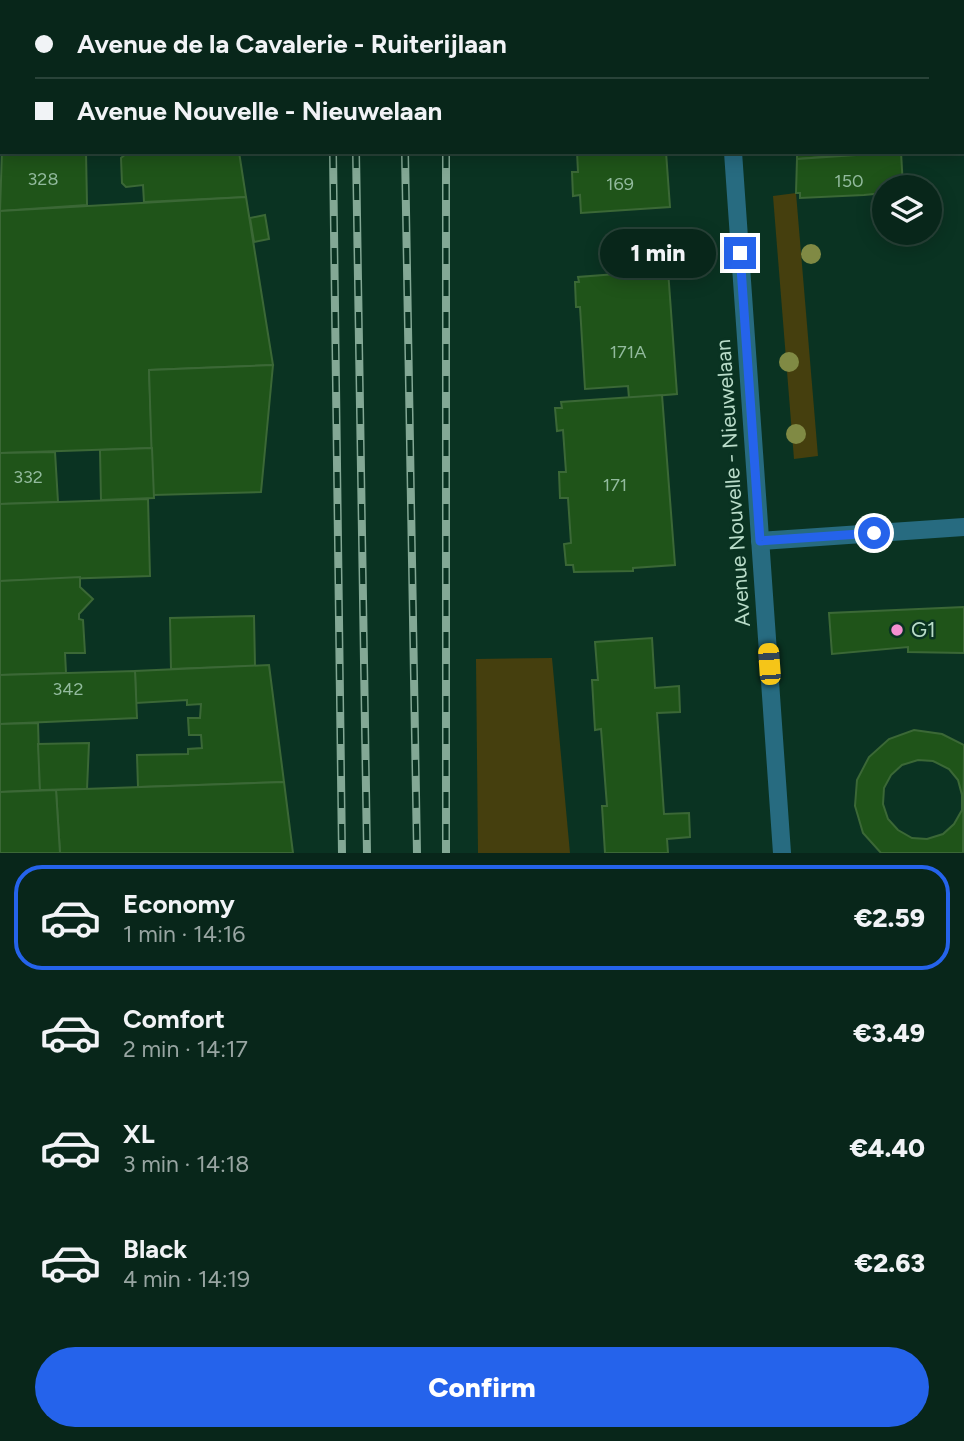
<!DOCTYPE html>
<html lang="en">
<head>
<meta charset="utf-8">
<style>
	:root { --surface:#08261a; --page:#112e23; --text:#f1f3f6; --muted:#98a5a2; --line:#294339; --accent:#2563eb }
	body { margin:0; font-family:Figtree,sans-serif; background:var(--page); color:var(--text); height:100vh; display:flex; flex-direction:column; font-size:26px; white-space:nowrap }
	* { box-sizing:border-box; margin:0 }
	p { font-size:23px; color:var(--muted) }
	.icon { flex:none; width:38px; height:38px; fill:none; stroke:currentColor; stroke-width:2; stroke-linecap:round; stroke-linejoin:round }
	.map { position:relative; height:853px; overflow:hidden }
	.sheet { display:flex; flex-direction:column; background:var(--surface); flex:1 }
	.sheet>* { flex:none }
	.guide { position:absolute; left:0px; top:0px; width:964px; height:154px; box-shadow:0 4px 18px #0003,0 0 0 2px var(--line); display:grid; align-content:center; height:154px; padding:0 35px; background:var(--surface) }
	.buttons { position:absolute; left:872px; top:175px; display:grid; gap:14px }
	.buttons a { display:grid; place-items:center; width:70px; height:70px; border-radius:50%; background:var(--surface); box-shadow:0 4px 18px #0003,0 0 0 2px var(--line); font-size:35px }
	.end { position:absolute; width:32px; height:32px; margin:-16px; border:9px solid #2563eb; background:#fff; box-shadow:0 0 0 4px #fff }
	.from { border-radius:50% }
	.bubble { position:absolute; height:49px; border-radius:24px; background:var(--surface); box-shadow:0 4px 18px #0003,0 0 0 2px var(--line); font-size:23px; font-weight:800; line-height:49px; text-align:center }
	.car { position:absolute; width:21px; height:42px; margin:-21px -10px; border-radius:9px; box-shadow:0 0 5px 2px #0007; background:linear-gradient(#f5c518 24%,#345 0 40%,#f5c518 0 76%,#345 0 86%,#f5c518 0) }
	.guide b { display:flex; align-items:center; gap:24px; height:66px; font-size:26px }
	.guide b+b { border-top:2px solid var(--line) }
	.guide i { width:18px; height:18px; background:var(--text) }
	ul { padding:12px 0 0; list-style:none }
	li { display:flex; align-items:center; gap:21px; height:105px; margin:0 14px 10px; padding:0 21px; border:4px solid transparent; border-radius:28px }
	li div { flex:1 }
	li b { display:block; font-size:26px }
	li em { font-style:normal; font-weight:800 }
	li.selected { border-color:var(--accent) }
	li>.icon { width:63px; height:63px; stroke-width:1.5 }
	.cta { display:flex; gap:14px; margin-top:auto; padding:14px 35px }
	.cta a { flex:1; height:80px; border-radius:42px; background:var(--accent); color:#fff; font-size:28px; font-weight:800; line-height:80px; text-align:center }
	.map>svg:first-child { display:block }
	.green { fill:#453f0e }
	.building { fill:#1f5419; stroke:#3b6836; stroke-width:2; fill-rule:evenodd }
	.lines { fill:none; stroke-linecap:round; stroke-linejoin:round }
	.minor { stroke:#276b80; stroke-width:18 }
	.rail-casing { stroke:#83a895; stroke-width:8 }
	.rail { stroke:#0a3322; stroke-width:5; stroke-dasharray:16; stroke-linecap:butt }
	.tree { fill:#808a44 }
	.route { stroke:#2563eb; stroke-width:9 }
	.poi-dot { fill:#f590d1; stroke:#0a3322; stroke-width:2.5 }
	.labels { text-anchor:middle; stroke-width:5; stroke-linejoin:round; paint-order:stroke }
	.number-label { font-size:18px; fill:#92ba9d }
	.street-label { font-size:21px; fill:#b9dcc9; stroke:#0a3322 }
	.poi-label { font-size:21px; fill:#b9dcc9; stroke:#0a3322; text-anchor:start }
</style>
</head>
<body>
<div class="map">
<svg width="964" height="853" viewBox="0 0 964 853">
	<rect width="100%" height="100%" fill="#0a3322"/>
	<g class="green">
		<path d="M 796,193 L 818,456 L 794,459 L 773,196 Z"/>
		<path d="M 552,658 L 570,853 L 478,853 L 476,659 Z"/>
	</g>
	<g class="building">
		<path d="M 0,0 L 158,0 L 158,2 L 2,2 L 0,96 Z"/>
		<rect x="158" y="0" width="71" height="2"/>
		<rect x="229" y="0" width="70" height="2"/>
		<path d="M 618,0 L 654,0 L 654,2 L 599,2 Z"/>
		<rect x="786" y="0" width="92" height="2"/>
		<path d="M 918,0 L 964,0 L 964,110 L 962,2 Z"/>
		<path d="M 0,96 L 2,96 L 0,151 Z"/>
		<path d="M 2,150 L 86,152 L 87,205 L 0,211 Z"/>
		<path d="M 239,152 L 246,197 L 144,202 L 143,185 L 126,187 L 122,183 L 121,158 L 127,153 Z"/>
		<path d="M 577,152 L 666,152 L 670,207 L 581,213 L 580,195 L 573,196 L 572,172 L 578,172 Z"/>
		<path d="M 797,152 L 887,152 L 797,159 Z"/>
		<path d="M 901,152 L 903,187 L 884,187 L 884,193 L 864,195 L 800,198 L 800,193 L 796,193 L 797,159 Z"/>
		<path d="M 246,197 L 273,365 L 149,370 L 152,448 L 0,453 L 0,211 Z"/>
		<path d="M 265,215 L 269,239 L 254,242 L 250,218 Z"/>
		<path d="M 668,270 L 677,394 L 629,398 L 628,386 L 585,389 L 580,307 L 576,307 L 575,282 L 579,282 L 578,277 Z"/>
		<path d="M 273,365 L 261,492 L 153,495 L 149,370 Z"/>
		<path d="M 662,395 L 675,565 L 633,568 L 633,571 L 574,572 L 573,565 L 566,565 L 564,544 L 571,543 L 568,498 L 560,498 L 559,472 L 566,472 L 563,430 L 557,431 L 555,408 L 562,408 L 561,402 Z"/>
		<path d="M 152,448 L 154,498 L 101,500 L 100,450 Z"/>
		<path d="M 55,452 L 58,502 L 0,504 L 0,453 Z"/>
		<path d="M 148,499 L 150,576 L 0,581 L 0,504 Z"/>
		<path d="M 80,577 L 80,587 L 93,599 L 79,614 L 79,619 L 83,620 L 85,653 L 65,653 L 66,673 L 0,675 L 0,581 Z"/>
		<path d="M 964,607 L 964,653 L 908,652 L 908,647 L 832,654 L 829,613 Z"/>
		<path d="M 254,616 L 255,666 L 171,669 L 170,618 Z"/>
		<path d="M 652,638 L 655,688 L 679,686 L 680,712 L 657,713 L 664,814 L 689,813 L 690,837 L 667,839 L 668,853 L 605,853 L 602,806 L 607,806 L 601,729 L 595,730 L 592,680 L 598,680 L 595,642 Z"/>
		<path d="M 269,665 L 284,782 L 138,787 L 137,755 L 188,754 L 188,749 L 202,748 L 201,735 L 189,735 L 188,718 L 200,718 L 201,704 L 187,705 L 187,700 L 136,703 L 135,671 Z"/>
		<path d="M 135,671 L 137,718 L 0,724 L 0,675 Z"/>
		<path d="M 38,723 L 40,790 L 0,792 L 0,724 Z"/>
		<path d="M 914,730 L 942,734 L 964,745 L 963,853 L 881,853 L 863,833 L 855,806 L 857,780 L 869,757 L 889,739 ZM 918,760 L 933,761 L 949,769 L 958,780 L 962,795 L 962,810 L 954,824 L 943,834 L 927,839 L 912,838 L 898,830 L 888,819 L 883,804 L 884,788 L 891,775 L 902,765 Z"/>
		<path d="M 89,743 L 87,789 L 40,790 L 38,744 Z"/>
		<path d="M 284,782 L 293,853 L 60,853 L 56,790 Z"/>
		<path d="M 56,790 L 60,853 L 0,853 L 0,792 Z"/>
	</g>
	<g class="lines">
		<g class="minor">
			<path d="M 722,0 L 722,2"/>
			<path d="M 733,152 L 782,853"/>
			<path d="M 760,541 L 964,527"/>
		</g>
		<g class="rail-casing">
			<g id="rail">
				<path d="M 330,0 L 330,2"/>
				<path d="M 352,0 L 352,2"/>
				<path d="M 402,0 L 402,2"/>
				<path d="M 444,0 L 444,2"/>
				<path d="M 333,152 L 342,853"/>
				<path d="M 356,152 L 367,853"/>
				<path d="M 405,152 L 417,853"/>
				<path d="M 446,152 L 446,853"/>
			</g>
		</g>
		<use href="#rail" class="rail"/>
	</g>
	<g class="tree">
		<circle cx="811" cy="254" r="10"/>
		<circle cx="789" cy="362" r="10"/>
		<circle cx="796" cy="434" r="10"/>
	</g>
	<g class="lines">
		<path class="route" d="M 740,253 L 760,541 L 874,533"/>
	</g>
	<circle class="poi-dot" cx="897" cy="630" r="7"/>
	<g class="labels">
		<g class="number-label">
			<text x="43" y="185">328</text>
			<text x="849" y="187">150</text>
			<text x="620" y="190">169</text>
			<text x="628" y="358">171A</text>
			<text x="28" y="483">332</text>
			<text x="615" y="491">171</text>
			<text x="68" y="695">342</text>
		</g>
		<g class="street-label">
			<text transform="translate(733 483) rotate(-94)" y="7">Avenue Nouvelle - Nieuwelaan</text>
		</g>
		<g class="poi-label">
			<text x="911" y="637">G1</text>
		</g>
	</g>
</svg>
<div class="buttons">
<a><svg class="icon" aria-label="layers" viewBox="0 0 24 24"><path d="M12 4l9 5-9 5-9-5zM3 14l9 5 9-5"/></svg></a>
</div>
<i class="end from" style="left:874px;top:533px"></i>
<i class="end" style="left:740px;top:253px"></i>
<div class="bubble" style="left:600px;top:229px;width:116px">1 min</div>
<i class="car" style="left:769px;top:664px;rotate:356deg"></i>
<div class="guide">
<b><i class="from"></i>Avenue de la Cavalerie - Ruiterijlaan</b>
<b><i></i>Avenue Nouvelle - Nieuwelaan</b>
</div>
</div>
<section class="sheet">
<ul>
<li class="selected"><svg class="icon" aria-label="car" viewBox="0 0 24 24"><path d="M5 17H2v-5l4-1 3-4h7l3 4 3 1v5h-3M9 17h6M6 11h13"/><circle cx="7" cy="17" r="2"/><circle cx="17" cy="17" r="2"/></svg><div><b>Economy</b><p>1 min · 14:16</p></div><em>€2.59</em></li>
<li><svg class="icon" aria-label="car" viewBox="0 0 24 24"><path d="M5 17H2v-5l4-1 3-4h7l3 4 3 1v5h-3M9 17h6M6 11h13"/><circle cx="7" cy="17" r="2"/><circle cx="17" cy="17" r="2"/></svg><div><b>Comfort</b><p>2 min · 14:17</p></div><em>€3.49</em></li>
<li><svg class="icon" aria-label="car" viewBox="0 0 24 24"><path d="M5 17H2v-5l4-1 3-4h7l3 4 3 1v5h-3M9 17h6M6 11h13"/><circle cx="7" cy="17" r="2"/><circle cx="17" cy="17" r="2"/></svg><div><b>XL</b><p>3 min · 14:18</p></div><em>€4.40</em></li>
<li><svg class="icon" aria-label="car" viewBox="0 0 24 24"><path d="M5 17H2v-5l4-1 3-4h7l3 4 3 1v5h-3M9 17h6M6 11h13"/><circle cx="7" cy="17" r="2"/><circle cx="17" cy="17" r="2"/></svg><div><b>Black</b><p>4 min · 14:19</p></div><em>€2.63</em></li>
</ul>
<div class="cta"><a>Confirm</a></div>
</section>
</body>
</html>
